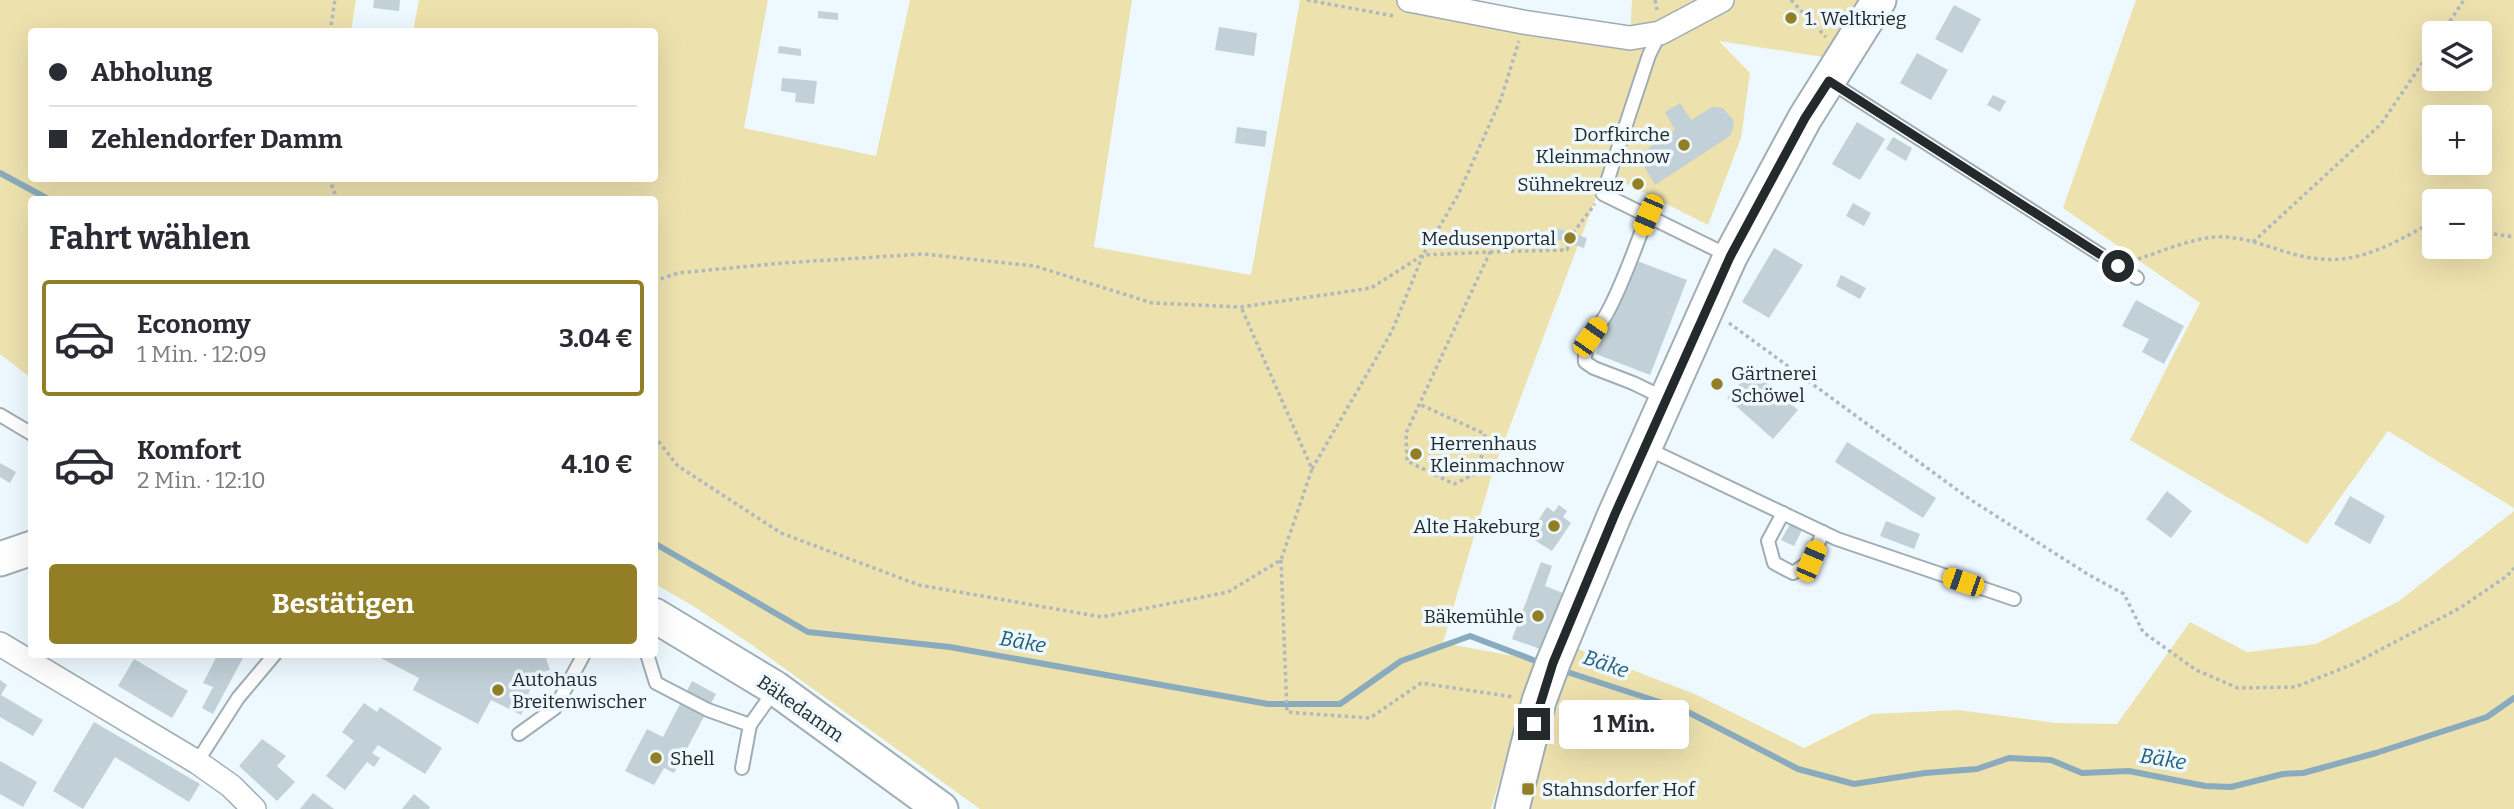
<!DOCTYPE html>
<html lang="de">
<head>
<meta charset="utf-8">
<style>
	:root { --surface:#fff; --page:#f2f2f3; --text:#2b2b33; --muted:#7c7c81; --line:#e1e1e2; --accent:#927e25 }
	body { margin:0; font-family:Bitter,serif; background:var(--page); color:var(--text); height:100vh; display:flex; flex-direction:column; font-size:26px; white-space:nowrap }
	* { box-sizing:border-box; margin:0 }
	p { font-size:23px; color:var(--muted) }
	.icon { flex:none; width:38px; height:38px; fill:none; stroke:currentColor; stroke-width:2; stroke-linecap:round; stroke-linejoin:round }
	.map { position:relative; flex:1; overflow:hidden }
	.details { position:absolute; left:28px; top:196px; width:630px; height:462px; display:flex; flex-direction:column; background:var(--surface); border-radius:7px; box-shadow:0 7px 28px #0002 }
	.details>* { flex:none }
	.hud { position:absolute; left:28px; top:28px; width:630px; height:154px; border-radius:7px; box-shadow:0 7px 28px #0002; display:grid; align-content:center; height:154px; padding:0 21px; background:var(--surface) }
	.tools { position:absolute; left:2422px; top:21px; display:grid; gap:14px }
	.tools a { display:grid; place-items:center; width:70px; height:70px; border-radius:7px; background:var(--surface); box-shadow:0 7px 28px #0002; font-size:35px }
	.end { position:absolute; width:32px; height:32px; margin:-16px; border:9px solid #24292b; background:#fff; box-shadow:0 0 0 4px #fff }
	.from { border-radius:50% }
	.bubble { position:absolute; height:49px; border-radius:7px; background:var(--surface); box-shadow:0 7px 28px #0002; font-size:23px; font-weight:700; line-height:49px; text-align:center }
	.car { position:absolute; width:21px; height:42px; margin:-21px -10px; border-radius:9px; box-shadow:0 0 5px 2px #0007; background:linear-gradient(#f5c518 24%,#345 0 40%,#f5c518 0 76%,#345 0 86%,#f5c518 0) }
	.hud b { display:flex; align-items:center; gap:24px; height:66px; font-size:26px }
	.hud b+b { border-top:2px solid var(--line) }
	.hud i { width:18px; height:18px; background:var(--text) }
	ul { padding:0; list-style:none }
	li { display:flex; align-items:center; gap:21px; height:116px; margin:0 14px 10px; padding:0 7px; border:4px solid transparent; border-radius:7px }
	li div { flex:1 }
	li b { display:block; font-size:26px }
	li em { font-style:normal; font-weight:700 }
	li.selected { border-color:var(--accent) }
	li>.icon { width:63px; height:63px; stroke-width:1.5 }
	h2 { padding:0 21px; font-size:32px; line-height:84px }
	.cta { display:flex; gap:14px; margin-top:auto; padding:14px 21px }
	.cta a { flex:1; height:80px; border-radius:7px; background:var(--accent); color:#fff; font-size:28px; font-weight:700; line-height:80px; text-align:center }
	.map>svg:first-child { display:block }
	.green { fill:#ede1ae; fill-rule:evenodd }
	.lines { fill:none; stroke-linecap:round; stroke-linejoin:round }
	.stream { stroke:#8aabbd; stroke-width:6 }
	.building { fill:#c2d0d7 }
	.lane-casing { stroke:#a0adb4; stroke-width:16 }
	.street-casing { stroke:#a0adb4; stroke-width:26 }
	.secondary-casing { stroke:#a0adb4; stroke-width:37 }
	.path { stroke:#b0b9be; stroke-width:3.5; stroke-dasharray:3.5 3.5; stroke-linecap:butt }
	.lane { stroke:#fff; stroke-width:12 }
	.street { stroke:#fff; stroke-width:23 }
	.secondary { stroke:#fff; stroke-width:33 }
	.route { stroke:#24292b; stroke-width:9 }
	.poi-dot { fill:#927e25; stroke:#eef9ff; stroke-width:2.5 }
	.labels { text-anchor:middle; stroke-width:7; stroke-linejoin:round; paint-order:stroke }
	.poi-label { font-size:19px; fill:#24292b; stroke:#eef9ff; text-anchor:start }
	.street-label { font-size:19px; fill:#24292b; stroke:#eef9ff }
	.water-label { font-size:21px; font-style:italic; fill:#215e7a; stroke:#eef9ff }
</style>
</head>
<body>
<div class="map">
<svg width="2514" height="809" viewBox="0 0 2514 809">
	<rect width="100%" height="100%" fill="#eef9ff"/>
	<g class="green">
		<path d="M 0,0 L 356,0 L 351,31 L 32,32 L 32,178 L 654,178 L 654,32 L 413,31 L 419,0 L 768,0 L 744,128 L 876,156 L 910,0 L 1132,0 L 1094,247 L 1251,275 L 1300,0 L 1409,0 L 1630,37 L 1632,0 L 1879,0 L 1842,60 L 1719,41 L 1750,73 L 1741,138 L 1708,225 L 1609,175 L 1597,195 L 1493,471 L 1443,643 L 1535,660 L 1491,809 L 980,809 L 752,645 L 693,606 L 655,584 L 654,200 L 32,200 L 31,378 L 0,354 Z"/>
		<path d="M 2136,0 L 2514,0 L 2514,508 L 2388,431 L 2307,544 L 2130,440 L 2200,303 L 2063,208 ZM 2434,33 L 2480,33 L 2480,79 L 2434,79 ZM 2434,117 L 2480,117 L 2480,163 L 2434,163 ZM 2434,201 L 2480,201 L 2480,247 L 2434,247 Z"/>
		<path d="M 2514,511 L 2514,809 L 1529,809 L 1568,667 L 1578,649 L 1695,694 L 1804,748 L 1872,714 L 1958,710 L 2056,723 L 2117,724 L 2190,622 L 2247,652 L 2316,644 L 2399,601 Z"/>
	</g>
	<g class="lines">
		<g class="stream">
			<path d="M 0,173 L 50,200"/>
			<path d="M 654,543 L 808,632 L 950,647 L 1268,704 L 1340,704 L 1401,661 L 1470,636 L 1541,663"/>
			<path d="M 1561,670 L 1684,710 L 1798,769 L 1854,784 L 1925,773 L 1977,769 L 2009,758 L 2051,760 L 2082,773 L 2129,771 L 2205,786 L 2231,787 L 2283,774 L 2303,773 L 2376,753 L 2487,717 L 2514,698"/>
		</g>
	</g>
	<g class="building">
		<path d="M 374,0 L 400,0 L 399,11 L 373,8 Z"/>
		<path d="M 1954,5 L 1981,19 L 1962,53 L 1935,39 Z"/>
		<path d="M 818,11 L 838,13 L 838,20 L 818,18 Z"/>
		<path d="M 1219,27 L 1257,33 L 1254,56 L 1215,50 Z"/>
		<path d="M 779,46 L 801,49 L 801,56 L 778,53 Z"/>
		<path d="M 1917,53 L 1948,70 L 1931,100 L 1900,83 Z"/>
		<path d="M 782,78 L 817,81 L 814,104 L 795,102 L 796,93 L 781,91 Z"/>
		<path d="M 1993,95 L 2006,101 L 2000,112 L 1987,105 Z"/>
		<path d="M 1680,103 L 1691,120 L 1712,107 L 1723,108 L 1734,121 L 1733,129 L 1730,136 L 1655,185 L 1638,155 L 1675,130 L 1665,112 Z"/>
		<path d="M 1857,122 L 1885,139 L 1860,180 L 1832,164 Z"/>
		<path d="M 1237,127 L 1267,131 L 1265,147 L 1235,143 Z"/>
		<path d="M 1893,137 L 1912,148 L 1906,161 L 1886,149 Z"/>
		<path d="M 1853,203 L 1871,213 L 1864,226 L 1846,216 Z"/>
		<path d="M 1556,228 L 1587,238 L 1584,248 L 1553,238 Z"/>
		<path d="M 1774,248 L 1803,265 L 1769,318 L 1742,302 Z"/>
		<path d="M 1632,259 L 1687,280 L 1650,375 L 1596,354 Z"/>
		<path d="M 1841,275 L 1866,288 L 1860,299 L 1836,286 Z"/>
		<path d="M 2136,300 L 2184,326 L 2164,364 L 2142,352 L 2149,339 L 2122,326 Z"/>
		<path d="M 1752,370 L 1798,410 L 1773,439 L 1727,398 Z"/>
		<path d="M 1847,442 L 1936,498 L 1923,518 L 1835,462 Z"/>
		<path d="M 0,463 L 16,472 L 10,483 L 0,477 Z"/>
		<path d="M 2167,491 L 2192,511 L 2171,538 L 2146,519 Z"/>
		<path d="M 2350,496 L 2385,516 L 2370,544 L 2334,524 Z"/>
		<path d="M 1559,505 L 1567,511 L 1563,517 L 1571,523 L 1552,551 L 1528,536 L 1547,507 L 1554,512 Z"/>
		<path d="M 1886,521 L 1920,534 L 1914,549 L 1880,536 Z"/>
		<path d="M 1790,524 L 1802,530 L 1794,546 L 1781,540 Z"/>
		<path d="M 1541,562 L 1552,566 L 1545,586 L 1563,593 L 1543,650 L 1512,639 Z"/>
		<path d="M 218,654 L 245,654 L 213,714 L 202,708 L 213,687 L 203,683 Z"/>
		<path d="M 373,654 L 558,654 L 558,655 L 546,659 L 550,670 L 539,673 L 528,694 L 531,695 L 521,715 L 491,700 L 478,724 L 413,690 L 419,678 Z"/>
		<path d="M 134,659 L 188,691 L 172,718 L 118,686 Z"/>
		<path d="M 0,680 L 7,685 L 1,695 L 43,720 L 33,736 L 0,717 Z"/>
		<path d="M 692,681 L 716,694 L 674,773 L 664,768 L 654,785 L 625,771 L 647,729 L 663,737 Z"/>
		<path d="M 364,703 L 377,712 L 380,707 L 442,748 L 425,774 L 378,745 L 372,753 L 380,758 L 374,767 L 367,762 L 345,790 L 326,776 L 354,741 L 342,732 Z"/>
		<path d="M 94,722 L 200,784 L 189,802 L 115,757 L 83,809 L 53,791 Z"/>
		<path d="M 262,739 L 286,756 L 277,766 L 295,782 L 277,801 L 239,766 Z"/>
		<path d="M 0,761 L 37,782 L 23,807 L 0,794 Z"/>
		<path d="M 313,793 L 334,809 L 300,809 Z"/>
		<path d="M 414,794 L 430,807 L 429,809 L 402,809 Z"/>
	</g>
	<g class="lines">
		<g class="lane-casing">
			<g id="lane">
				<path d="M 1660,33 L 1649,55 L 1603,194 L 1729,256"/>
				<path d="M 1829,81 L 2137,278"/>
				<path d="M 1648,215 C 1635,247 1624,282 1607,313 C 1598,329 1583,342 1585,362 L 1594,368 L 1633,383 L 1666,399"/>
				<path d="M 0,415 L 32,434"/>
				<path d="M 1646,448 L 1837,539 L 2014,599"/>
				<path d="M 1783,513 L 1768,541 L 1774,563 L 1793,573 L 1811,561 L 1823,532"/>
				<path d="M 647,654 L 656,683 L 708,710 L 750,725 L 774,691"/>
				<path d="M 519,734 L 555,708 L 584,654"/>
				<path d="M 197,762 L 238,698 L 275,654"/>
				<path d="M 742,768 L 750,725"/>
			</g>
		</g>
		<g class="street-casing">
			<g id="street">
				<path d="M 1409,0 L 1523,22 L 1630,38 L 1660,33 L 1722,0"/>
				<path d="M 0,644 L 197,762 L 231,786 L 254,809"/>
			</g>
		</g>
		<g class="secondary-casing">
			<g id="secondary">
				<path d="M 0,559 L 32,548"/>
				<path d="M 654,615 L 775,688 L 941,809"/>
				<path d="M 1512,809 L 1539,701 L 1553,663 L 1615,514 L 1711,299 L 1730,257 L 1805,118 L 1879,0"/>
			</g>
		</g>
		<g class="path">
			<path d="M 1307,0 L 1394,16"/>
			<path d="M 1655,0 L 1657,10"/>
			<path d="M 1791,0 L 1826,37"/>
			<path d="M 330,32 L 335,0"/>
			<path d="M 2442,33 L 2464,0"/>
			<path d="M 329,178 L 335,194"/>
			<path d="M 2480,232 L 2514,237"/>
			<path d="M 1573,233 L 1595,204"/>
			<path d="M 2253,242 L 2381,124 L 2434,46"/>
			<path d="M 1490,252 L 1567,250 L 1569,243"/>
			<path d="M 2138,259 C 2163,251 2189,239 2216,237 C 2252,235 2286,257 2321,259 C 2360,263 2394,243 2427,225 L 2434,226"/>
			<path d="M 654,281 L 678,273 L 783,263 L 923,254 L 1035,266 L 1152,303 L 1241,307 L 1371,288 L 1423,255 L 1458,195 L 1501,99 L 1519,41"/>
			<path d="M 1729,323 L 1971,500 L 2089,575 L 2124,594 L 2143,632 L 2196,670 L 2238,688 L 2295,687 L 2351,665 L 2460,608 L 2507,576 L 2514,568"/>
			<path d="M 654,436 L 678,466 L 781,533 L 919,585 L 1102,617 L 1228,592 L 1281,560 L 1312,469 L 1241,307"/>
			<path d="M 1312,469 L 1392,331 L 1423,255 L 1490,252 L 1406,433 L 1407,461 L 1454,484 L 1479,472 L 1485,434 L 1419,404"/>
			<path d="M 1281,560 L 1287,712 L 1370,718 L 1421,683 L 1513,697"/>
		</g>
		<use href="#lane" class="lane"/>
		<use href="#street" class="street"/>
		<use href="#secondary" class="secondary"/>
	</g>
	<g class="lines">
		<path class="route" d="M 1534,724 L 1553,663 L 1615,514 L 1730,257 L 1805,118 L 1829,81 L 2118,266"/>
	</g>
	<g class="poi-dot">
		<circle cx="1791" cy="18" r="7"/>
		<circle cx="1684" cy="145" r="7"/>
		<circle cx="1638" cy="184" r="7"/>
		<circle cx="1570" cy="238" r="7"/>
		<circle cx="1717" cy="384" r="7"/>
		<circle cx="1416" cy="454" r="7"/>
		<circle cx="1554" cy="526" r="7"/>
		<circle cx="1538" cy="616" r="7"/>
		<circle cx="498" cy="690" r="7"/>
		<circle cx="656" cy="758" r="7"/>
		<rect x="1521" y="782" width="14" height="14" rx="3.5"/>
	</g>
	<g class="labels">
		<g class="poi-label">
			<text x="1805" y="25">1. Weltkrieg</text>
			<text x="1670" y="141" text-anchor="end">Dorfkirche<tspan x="1670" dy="22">Kleinmachnow</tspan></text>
			<text x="1624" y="191" text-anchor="end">Sühnekreuz</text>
			<text x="1556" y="245" text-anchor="end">Medusenportal</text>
			<text x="1731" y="380">Gärtnerei<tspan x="1731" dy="22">Schöwel</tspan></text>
			<text x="1430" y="450">Herrenhaus<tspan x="1430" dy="22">Kleinmachnow</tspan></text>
			<text x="1540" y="533" text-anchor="end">Alte Hakeburg</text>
			<text x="1524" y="623" text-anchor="end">Bäkemühle</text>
			<text x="512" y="686">Autohaus<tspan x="512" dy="22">Breitenwischer</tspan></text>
			<text x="670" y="765">Shell</text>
			<text x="1542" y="796">Stahnsdorfer Hof</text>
		</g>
		<g class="street-label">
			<text transform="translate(801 708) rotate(35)" y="7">Bäkedamm</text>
		</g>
		<g class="water-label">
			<text transform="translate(1023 642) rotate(10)" y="7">Bäke</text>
			<text transform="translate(1606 664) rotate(19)" y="7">Bäke</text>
			<text transform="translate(2163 759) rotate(9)" y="7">Bäke</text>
		</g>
	</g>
</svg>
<div class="tools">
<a><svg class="icon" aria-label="layers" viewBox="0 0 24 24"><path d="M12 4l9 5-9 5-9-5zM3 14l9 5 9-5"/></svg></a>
<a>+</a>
<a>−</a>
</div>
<i class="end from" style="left:2118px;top:266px"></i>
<i class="end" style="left:1534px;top:724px"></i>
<div class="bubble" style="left:1559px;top:700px;width:130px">1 Min.</div>
<i class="car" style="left:1648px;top:215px;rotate:203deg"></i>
<i class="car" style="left:1590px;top:337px;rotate:35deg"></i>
<i class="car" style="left:1811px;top:561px;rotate:23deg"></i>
<i class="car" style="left:1963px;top:582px;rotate:289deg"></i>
<div class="hud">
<b><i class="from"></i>Abholung</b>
<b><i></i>Zehlendorfer Damm</b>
</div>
<section class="details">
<h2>Fahrt wählen</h2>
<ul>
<li class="selected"><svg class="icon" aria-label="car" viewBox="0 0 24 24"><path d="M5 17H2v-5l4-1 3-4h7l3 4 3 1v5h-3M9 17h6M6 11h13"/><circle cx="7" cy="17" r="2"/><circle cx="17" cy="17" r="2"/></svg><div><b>Economy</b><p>1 Min. · 12:09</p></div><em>3.04 €</em></li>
<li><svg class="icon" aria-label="car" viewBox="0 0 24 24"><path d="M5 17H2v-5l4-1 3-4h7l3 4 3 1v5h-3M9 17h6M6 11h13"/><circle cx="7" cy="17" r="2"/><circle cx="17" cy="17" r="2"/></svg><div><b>Komfort</b><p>2 Min. · 12:10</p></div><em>4.10 €</em></li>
</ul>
<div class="cta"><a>Bestätigen</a></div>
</section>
</div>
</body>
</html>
